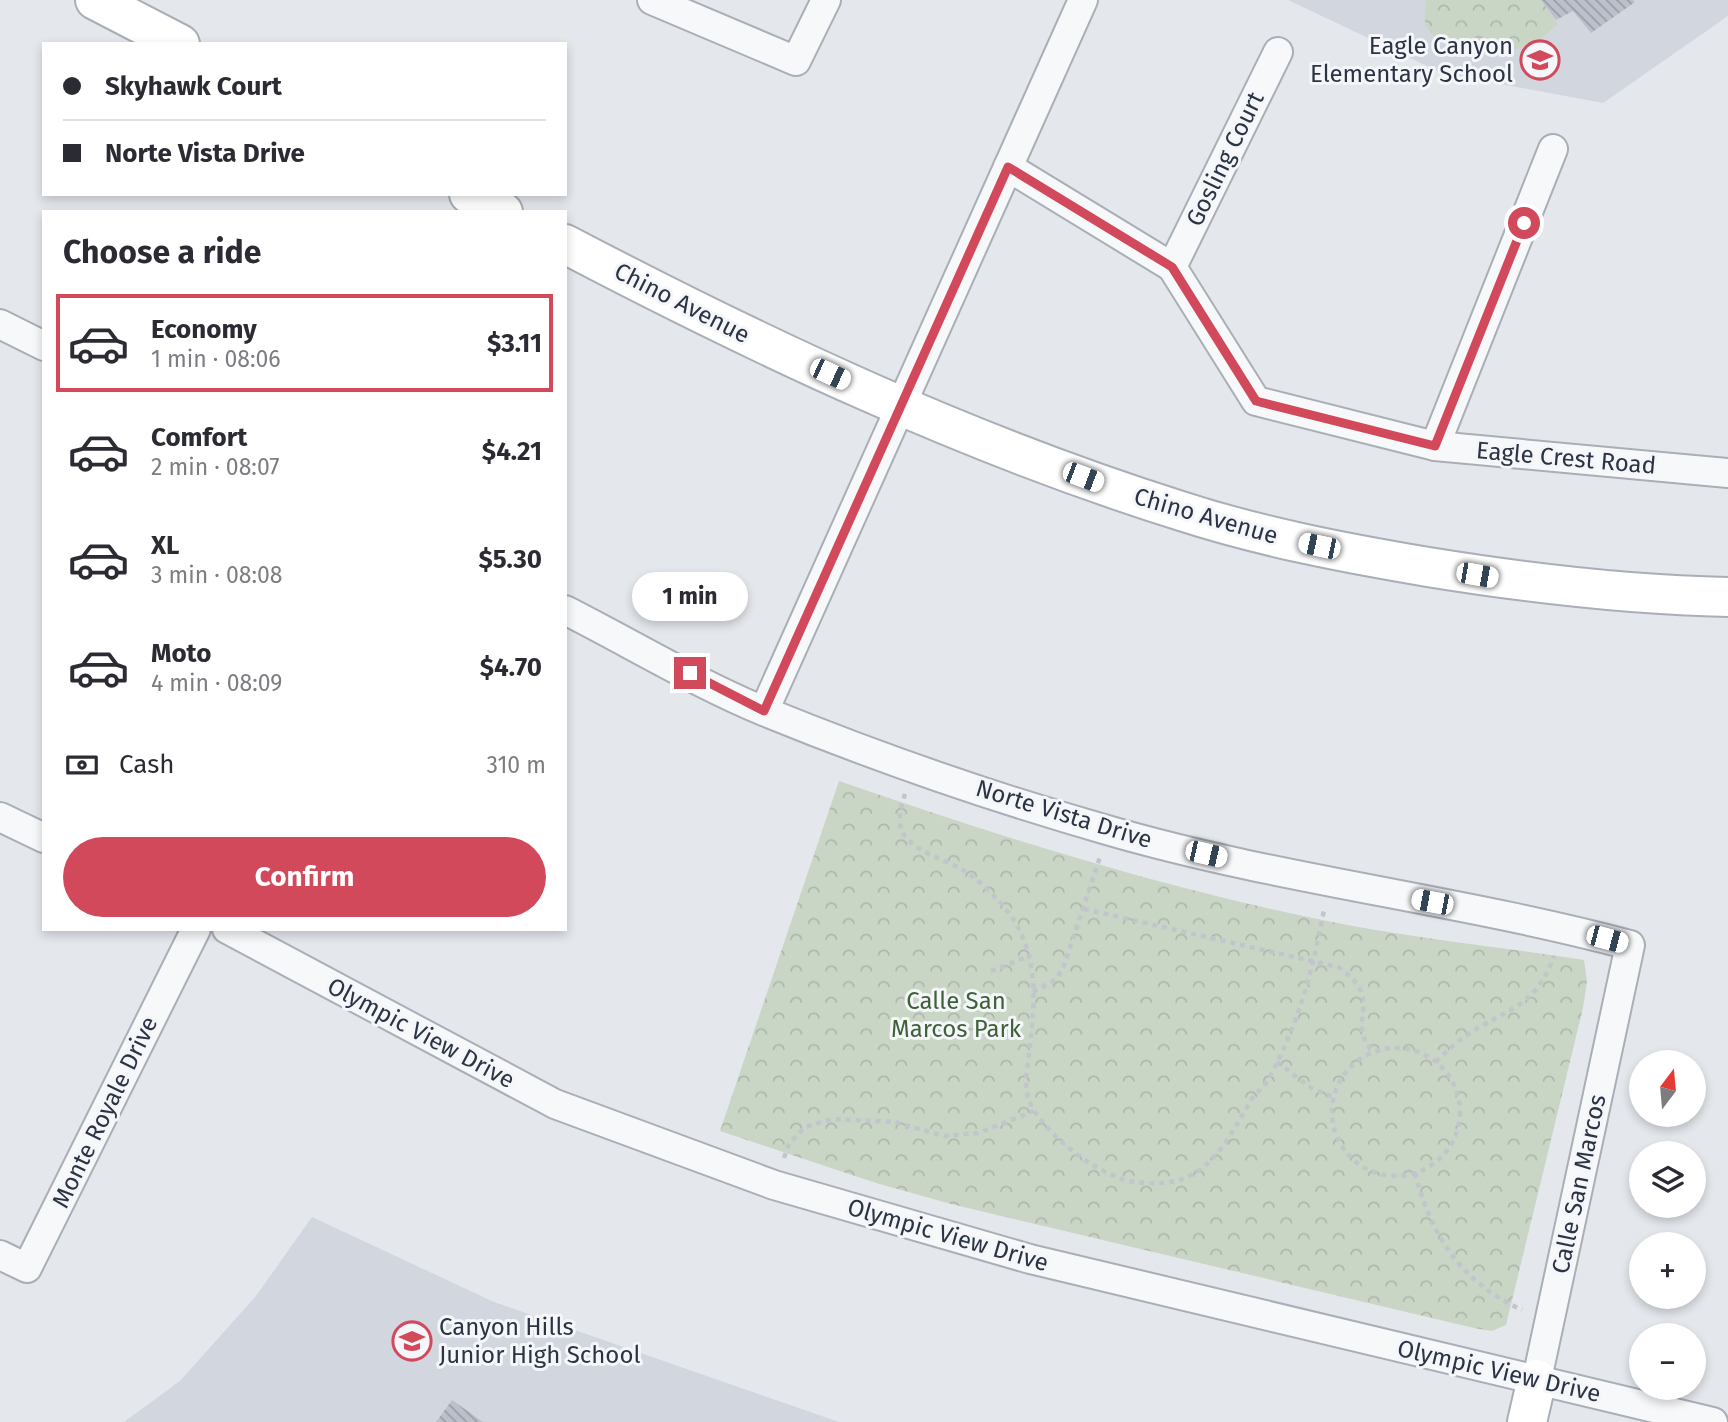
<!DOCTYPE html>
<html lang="en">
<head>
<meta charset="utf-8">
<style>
	:root { --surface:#fff; --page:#f2f2f3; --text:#2b2b33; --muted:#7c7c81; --line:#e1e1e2; --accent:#d1495b }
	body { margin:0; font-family:"Fira Sans",sans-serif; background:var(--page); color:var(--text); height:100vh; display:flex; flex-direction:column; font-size:26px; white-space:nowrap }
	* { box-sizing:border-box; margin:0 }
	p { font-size:23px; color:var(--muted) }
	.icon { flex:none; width:38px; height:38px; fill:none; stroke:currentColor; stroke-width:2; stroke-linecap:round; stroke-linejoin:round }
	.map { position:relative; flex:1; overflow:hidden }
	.panel { position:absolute; left:42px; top:210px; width:525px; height:721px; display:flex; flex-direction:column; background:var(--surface); border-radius:0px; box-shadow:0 4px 10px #0003 }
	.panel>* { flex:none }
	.guide { position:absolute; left:42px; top:42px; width:525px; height:154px; border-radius:0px; box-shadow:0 4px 10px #0003; display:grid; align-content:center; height:154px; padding:0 21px; background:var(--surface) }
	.needle { width:46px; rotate:16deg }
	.buttons { position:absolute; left:1629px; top:1050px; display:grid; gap:14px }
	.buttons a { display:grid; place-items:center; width:77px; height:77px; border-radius:50%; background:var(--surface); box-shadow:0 4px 10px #0003; font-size:35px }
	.end { position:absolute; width:32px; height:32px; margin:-16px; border:9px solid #d1495b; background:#fff; box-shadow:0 0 0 4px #fff }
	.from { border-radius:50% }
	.bubble { position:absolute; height:49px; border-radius:24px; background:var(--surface); box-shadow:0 4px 10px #0003; font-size:23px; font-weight:700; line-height:49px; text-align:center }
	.car { position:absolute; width:21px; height:42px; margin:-21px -10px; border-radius:9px; box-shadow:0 0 5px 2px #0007; background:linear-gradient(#fff 24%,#345 0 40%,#fff 0 76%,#345 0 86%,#fff 0) }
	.guide b { display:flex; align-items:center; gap:24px; height:66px; font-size:26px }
	.guide b+b { border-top:2px solid var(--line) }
	.guide i { width:18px; height:18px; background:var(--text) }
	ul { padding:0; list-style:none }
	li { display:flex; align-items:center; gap:21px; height:98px; margin:0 14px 10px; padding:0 7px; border:4px solid transparent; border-radius:0px }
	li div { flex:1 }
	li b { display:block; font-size:26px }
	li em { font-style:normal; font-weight:700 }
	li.selected { border-color:var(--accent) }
	li>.icon { width:63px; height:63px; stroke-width:1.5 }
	h2 { padding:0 21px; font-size:32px; line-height:84px }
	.pay { display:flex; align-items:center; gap:18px; height:77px; padding:0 21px; font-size:26px }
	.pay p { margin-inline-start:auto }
	.primary-button { display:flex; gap:14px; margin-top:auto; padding:14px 21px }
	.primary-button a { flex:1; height:80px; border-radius:42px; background:var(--accent); color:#fff; font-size:28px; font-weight:700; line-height:80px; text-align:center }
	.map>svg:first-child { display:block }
	.built { fill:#d2d6de }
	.park { fill:url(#park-crowns) }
	.building { fill:url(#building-back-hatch) }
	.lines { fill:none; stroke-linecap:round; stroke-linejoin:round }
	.street-casing { stroke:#a9aeb7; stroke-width:32 }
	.secondary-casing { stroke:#a9aeb7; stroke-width:42 }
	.path { stroke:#c2c5cb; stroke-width:4.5; stroke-dasharray:5 5; stroke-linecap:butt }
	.street { stroke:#f7f8fa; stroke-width:28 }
	.secondary { stroke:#fff; stroke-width:38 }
	.route { stroke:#d1495b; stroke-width:9 }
	.labels { text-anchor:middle; stroke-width:6; stroke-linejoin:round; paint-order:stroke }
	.poi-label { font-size:24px; fill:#2b3445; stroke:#f4f6f9; text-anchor:end }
	.street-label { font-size:24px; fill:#2b3445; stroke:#f4f6f9 }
	.park-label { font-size:24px; fill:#3f6138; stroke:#f4f6f9 }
</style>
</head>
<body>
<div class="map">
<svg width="1728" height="1422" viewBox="0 0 1728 1422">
	<defs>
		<pattern id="park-crowns" width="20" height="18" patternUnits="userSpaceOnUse" patternTransform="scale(1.75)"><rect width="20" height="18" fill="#c9d6c5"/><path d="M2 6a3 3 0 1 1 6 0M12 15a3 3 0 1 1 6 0" fill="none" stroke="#adb8ab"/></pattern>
		<pattern id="building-back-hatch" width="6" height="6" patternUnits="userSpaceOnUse" patternTransform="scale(1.75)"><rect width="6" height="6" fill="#bbc0ca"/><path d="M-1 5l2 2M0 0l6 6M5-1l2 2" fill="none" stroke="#989da6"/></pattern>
	</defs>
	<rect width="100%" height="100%" fill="#e4e7ec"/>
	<g class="built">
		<path d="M 1288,0 L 1728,0 L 1728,16 L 1603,103 L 1442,73 Z"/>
		<path d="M 312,1217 L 494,1302 L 839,1422 L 124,1422 L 180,1381 L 256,1296 Z"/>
	</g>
	<g class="park">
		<path d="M 1426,0 L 1541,0 L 1558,24 C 1550,30 1541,40 1532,44 C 1507,57 1434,57 1425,22 C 1424,16 1426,6 1426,0 Z"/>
		<path d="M 839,781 C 1007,839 1177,893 1353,926 C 1429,940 1507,948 1584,960 L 1587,981 L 1583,1008 L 1506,1325 L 1492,1331 L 1474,1328 L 951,1204 L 876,1183 L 720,1131 Z"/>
	</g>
	<g class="building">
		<path d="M 1541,0 L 1633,0 L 1635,2 L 1591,33 L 1573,11 L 1556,20 Z"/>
		<path d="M 452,1400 L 483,1422 L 436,1422 Z"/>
	</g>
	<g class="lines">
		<g class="street-casing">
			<g id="street">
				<path d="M 652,0 L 796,61 L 826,0"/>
				<path d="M 1008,167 L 1172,267 L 1256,401 L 1435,446 L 1728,473"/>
				<path d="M 1172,267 L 1278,52"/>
				<path d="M 0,324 L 44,346"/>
				<path d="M 1435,446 L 1553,149"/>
				<path d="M 565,610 C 632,644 698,684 766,712 C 874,756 995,798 1107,830 C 1279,880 1457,899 1630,945 L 1537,1379"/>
				<path d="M 764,711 L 1083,0"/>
				<path d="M 0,817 L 44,838"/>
				<path d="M 227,929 L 555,1104 L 774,1185 L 1030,1259 L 1713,1422"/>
				<path d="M 0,1255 L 27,1268 L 196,929"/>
			</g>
		</g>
		<g class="secondary-casing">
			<g id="secondary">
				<path d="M 95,0 L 180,44"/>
				<path d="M 469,194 L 503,212"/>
				<path d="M 565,244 C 763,348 968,444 1181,511 C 1261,537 1345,553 1428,567 C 1527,583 1627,595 1728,597"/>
				<path d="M 1527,1422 L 1537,1379"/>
			</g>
		</g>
		<g class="path">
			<path d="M 905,794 C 901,807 896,823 904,835 C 917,853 944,859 963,870 C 984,884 1001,901 1015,922 C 1038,960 1035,1003 1030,1046 C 1028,1069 1020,1090 1035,1112 C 1053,1138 1083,1162 1112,1175 C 1124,1181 1134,1182 1147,1183 C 1204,1187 1224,1147 1248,1105 C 1253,1095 1262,1089 1268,1080 C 1299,1023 1312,973 1324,910"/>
			<path d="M 1084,909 L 1338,967 C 1389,1002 1342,1022 1374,1052"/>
			<path d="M 991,971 L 1029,956"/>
			<path d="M 1033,992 L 1055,980 L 1063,969 L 1100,857"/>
			<circle cx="1396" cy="1112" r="64"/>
			<path d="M 1277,1062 L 1311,1088 L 1333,1097"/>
			<path d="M 1436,1062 C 1445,1053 1454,1044 1464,1037 C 1505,1008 1535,1010 1554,956"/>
			<path d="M 784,1158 L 789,1144 L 805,1127 L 832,1119 L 894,1122 L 944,1136 L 978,1133 L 1034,1111"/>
			<path d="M 1415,1173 C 1432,1237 1460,1281 1522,1310"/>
		</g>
		<use href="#street" class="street"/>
		<use href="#secondary" class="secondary"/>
	</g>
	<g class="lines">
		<path class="route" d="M 690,673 L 764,711 L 1008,167 L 1172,267 L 1256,401 L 1435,446 L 1524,223"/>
	</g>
	<defs>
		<g id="school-ring" transform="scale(2.0125)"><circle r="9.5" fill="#f4f6f9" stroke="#d1495b" stroke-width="1.5"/><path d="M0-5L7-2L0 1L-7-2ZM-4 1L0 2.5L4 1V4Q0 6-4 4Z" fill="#d1495b"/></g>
	</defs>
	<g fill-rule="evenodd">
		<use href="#school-ring" x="1540" y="60"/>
		<use href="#school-ring" x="412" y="1341"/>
	</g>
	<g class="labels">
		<g class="poi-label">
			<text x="1513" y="54">Eagle Canyon<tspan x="1513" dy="28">Elementary School</tspan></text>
			<text x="439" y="1335" text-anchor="start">Canyon Hills<tspan x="439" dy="28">Junior High School</tspan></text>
		</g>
		<g class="street-label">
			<text transform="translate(1225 159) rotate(-64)" y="8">Gosling Court</text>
			<text transform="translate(682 303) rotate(27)" y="8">Chino Avenue</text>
			<text transform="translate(1566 458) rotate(5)" y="8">Eagle Crest Road</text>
			<text transform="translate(1206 516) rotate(16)" y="8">Chino Avenue</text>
			<text transform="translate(1064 814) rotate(17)" y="8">Norte Vista Drive</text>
			<text transform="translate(421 1033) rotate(28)" y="8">Olympic View Drive</text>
			<text transform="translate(105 1112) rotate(-64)" y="8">Monte Royale Drive</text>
			<text transform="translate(1579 1184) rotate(-78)" y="8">Calle San Marcos</text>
			<text transform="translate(948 1235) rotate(16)" y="8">Olympic View Drive</text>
			<text transform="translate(1499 1371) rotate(13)" y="8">Olympic View Drive</text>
		</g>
		<g class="park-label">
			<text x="956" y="1009">Calle San<tspan x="956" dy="28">Marcos Park</tspan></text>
		</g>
	</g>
</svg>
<div class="buttons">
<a><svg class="needle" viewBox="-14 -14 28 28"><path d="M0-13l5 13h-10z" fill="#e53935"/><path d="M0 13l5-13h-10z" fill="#7c7c81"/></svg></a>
<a><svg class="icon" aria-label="layers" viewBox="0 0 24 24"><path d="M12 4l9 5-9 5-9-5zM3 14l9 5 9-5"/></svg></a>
<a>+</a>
<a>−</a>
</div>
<i class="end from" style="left:1524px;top:223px"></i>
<i class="end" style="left:690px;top:673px"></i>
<div class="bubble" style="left:632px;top:572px;width:116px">1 min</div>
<i class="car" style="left:830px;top:374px;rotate:115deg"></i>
<i class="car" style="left:1083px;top:477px;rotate:111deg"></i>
<i class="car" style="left:1319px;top:546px;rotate:282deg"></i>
<i class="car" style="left:1477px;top:575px;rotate:100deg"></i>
<i class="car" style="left:1206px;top:854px;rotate:103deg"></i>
<i class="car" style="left:1432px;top:902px;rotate:281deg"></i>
<i class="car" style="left:1607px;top:939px;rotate:105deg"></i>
<div class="guide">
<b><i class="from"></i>Skyhawk Court</b>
<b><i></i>Norte Vista Drive</b>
</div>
<section class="panel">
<h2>Choose a ride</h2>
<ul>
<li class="selected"><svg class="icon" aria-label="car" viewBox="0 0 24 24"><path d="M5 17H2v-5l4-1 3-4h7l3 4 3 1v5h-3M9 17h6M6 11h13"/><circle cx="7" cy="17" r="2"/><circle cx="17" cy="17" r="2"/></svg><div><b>Economy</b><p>1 min · 08:06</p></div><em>$3.11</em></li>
<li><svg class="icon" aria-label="car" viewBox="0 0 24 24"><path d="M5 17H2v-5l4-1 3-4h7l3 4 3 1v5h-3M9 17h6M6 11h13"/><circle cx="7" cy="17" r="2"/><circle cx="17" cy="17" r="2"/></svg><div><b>Comfort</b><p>2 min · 08:07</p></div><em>$4.21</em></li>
<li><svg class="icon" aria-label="car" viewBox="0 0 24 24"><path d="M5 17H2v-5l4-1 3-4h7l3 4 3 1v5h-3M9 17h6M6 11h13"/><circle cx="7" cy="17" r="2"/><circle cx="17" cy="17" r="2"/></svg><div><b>XL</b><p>3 min · 08:08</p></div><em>$5.30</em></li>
<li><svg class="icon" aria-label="car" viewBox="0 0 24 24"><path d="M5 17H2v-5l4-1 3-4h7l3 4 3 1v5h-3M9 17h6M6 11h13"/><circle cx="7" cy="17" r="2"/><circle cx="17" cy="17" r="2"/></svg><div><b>Moto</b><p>4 min · 08:09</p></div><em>$4.70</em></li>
</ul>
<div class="pay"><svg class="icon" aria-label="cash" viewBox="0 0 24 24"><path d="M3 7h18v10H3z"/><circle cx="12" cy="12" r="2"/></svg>Cash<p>310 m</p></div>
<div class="primary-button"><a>Confirm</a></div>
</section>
</div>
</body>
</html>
